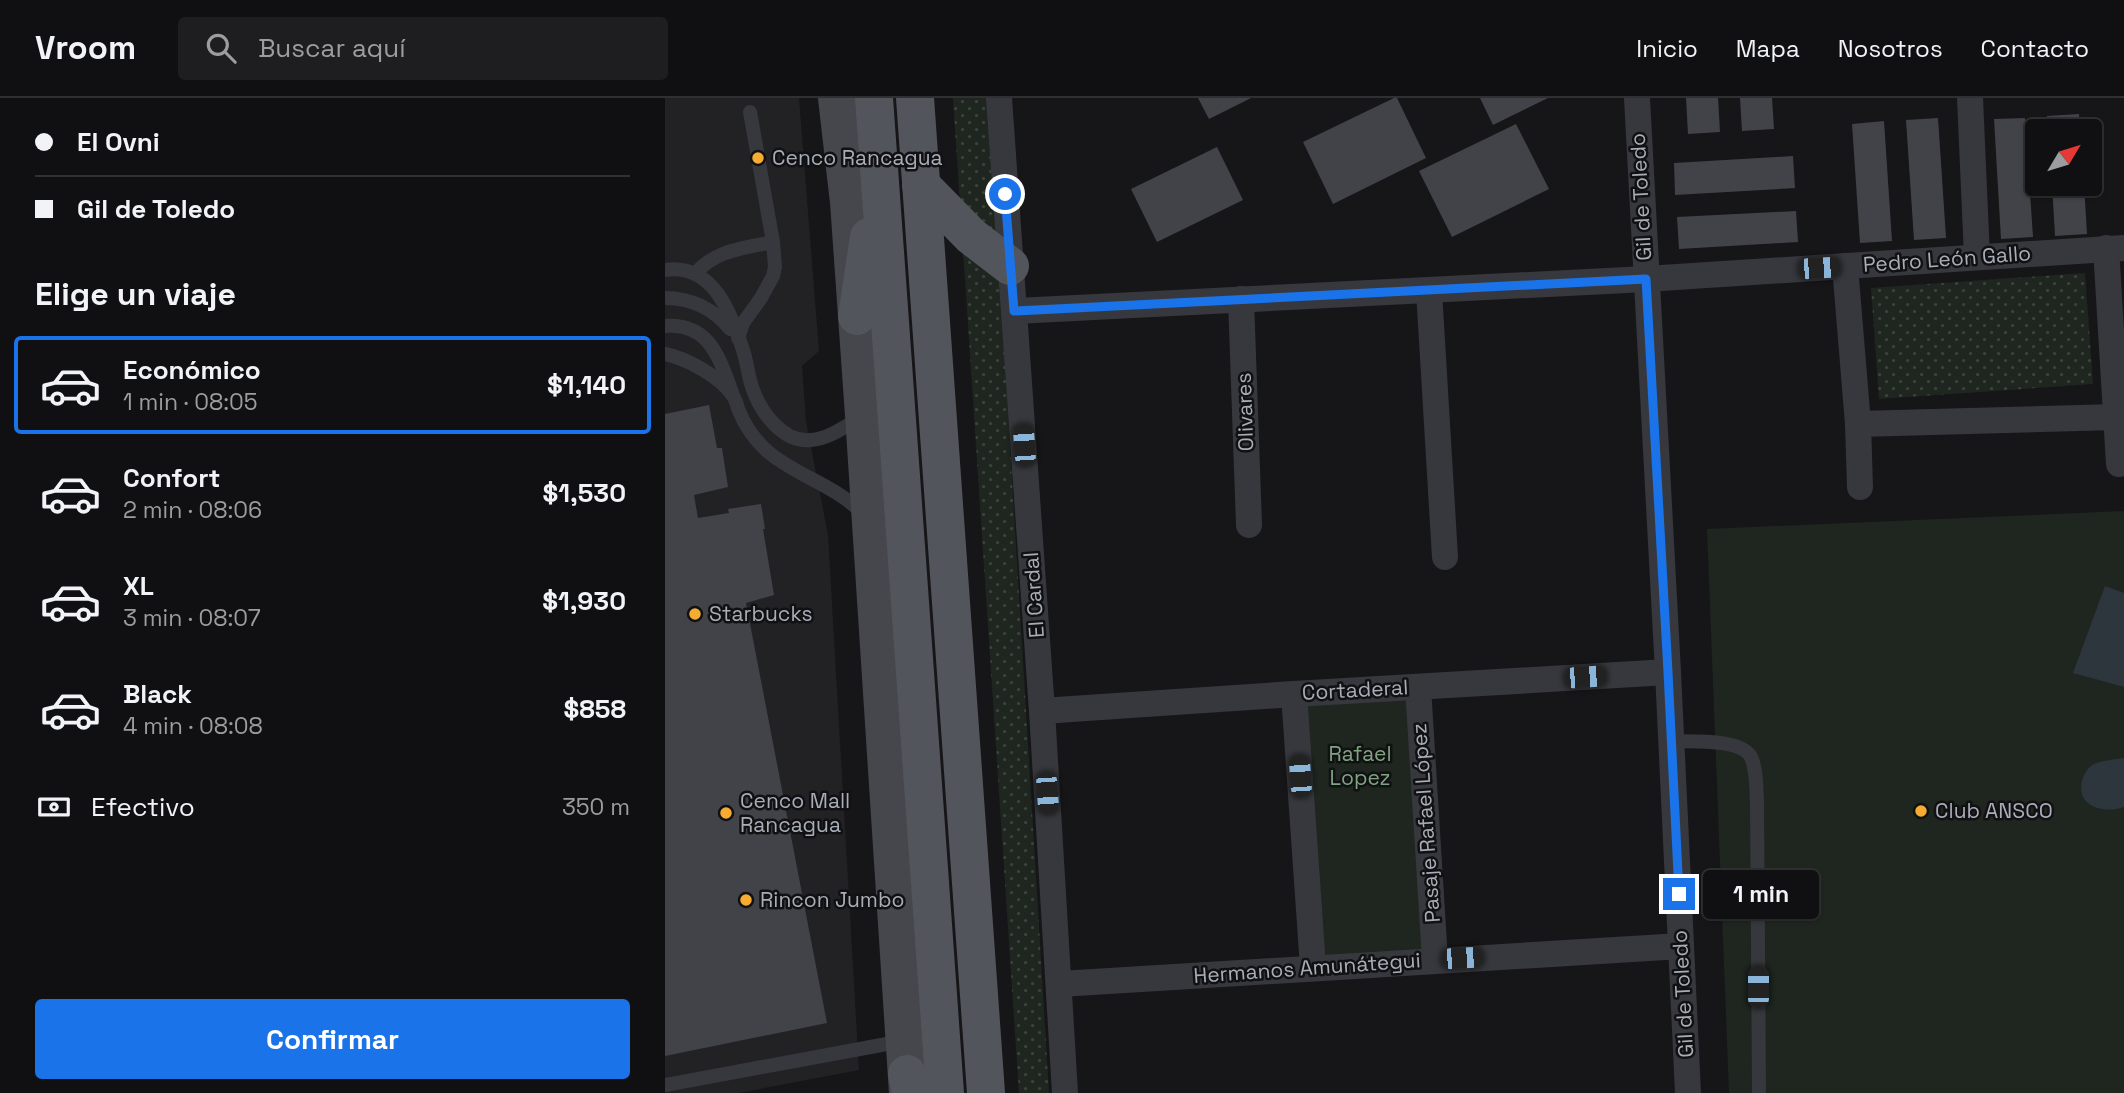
<!DOCTYPE html>
<html lang="es">
<head>
<meta charset="utf-8">
<style>
	:root { --surface:#101012; --page:#1e1e20; --text:#f1f3f6; --muted:#9c9d9f; --line:#303032; --accent:#1a73e8 }
	body { margin:0; font-family:"Space Grotesk",sans-serif; background:var(--page); color:var(--text); height:100vh; display:flex; flex-direction:column; font-size:26px; white-space:nowrap }
	* { box-sizing:border-box; margin:0 }
	p { font-size:23px; color:var(--muted) }
	.icon { flex:none; width:38px; height:38px; fill:none; stroke:currentColor; stroke-width:2; stroke-linecap:round; stroke-linejoin:round }
	.map { position:relative; flex:1; overflow:hidden }
	.side { display:flex; flex-direction:column; background:var(--surface); width:665px }
	.side>* { flex:none }
	.guide { display:grid; align-content:center; height:154px; padding:0 35px; background:var(--surface) }
	.needle { width:46px; rotate:52deg }
	.fabs { position:absolute; left:1360px; top:21px; display:grid; gap:14px }
	.fabs a { display:grid; place-items:center; width:77px; height:77px; border-radius:7px; background:var(--surface); box-shadow:0 2px 5px #0004,0 0 0 2px var(--line); font-size:35px }
	.end { position:absolute; width:32px; height:32px; margin:-16px; border:9px solid #1a73e8; background:#fff; box-shadow:0 0 0 4px #fff }
	.from { border-radius:50% }
	.bubble { position:absolute; height:49px; border-radius:7px; background:var(--surface); box-shadow:0 2px 5px #0004,0 0 0 2px var(--line); font-size:23px; font-weight:800; line-height:49px; text-align:center }
	.car { position:absolute; width:21px; height:42px; margin:-21px -10px; border-radius:9px; box-shadow:0 0 5px 2px #0007; background:linear-gradient(#222 24%,#8ab4d8 0 40%,#222 0 76%,#8ab4d8 0 86%,#222 0) }
	.guide b { display:flex; align-items:center; gap:24px; height:66px; font-size:26px }
	.guide b+b { border-top:2px solid var(--line) }
	.guide i { width:18px; height:18px; background:var(--text) }
	ul { padding:0; list-style:none }
	li { display:flex; align-items:center; gap:21px; height:98px; margin:0 14px 10px; padding:0 21px; border:4px solid transparent; border-radius:7px }
	li div { flex:1 }
	li b { display:block; font-size:26px }
	li em { font-style:normal; font-weight:800 }
	li.current { border-color:var(--accent) }
	li>.icon { width:63px; height:63px; stroke-width:1.5 }
	h2 { padding:0 35px; font-size:32px; line-height:84px }
	.pay { display:flex; align-items:center; gap:18px; height:77px; padding:0 35px; font-size:26px }
	.pay p { margin-inline-start:auto }
	.action { display:flex; gap:14px; margin-top:auto; padding:14px 35px }
	.action a { flex:1; height:80px; border-radius:7px; background:var(--accent); color:#fff; font-size:28px; font-weight:800; line-height:80px; text-align:center }
	header { display:flex; align-items:center; gap:42px; box-sizing:border-box; height:98px; padding:0 35px; background:var(--surface); border-bottom:2px solid var(--line) }
	header strong { font-size:33px }
	nav { display:flex; gap:38px; margin-inline-start:auto; font-size:24px }
	.search { width:490px; height:63px; background:var(--page); display:flex; align-items:center; gap:18px; box-sizing:border-box; padding:0 24px; border-radius:7px; color:var(--muted); font-size:26px }
	main { display:flex; flex:1; min-height:0 }
	.map>svg:first-child { display:block }
	.built { fill:#222225 }
	.grass { fill:url(#grass-dots) }
	.green { fill:#1e261f }
	.water { fill:#2c363c }
	.building { fill:#424348 }
	.lines { fill:none; stroke-linecap:round; stroke-linejoin:round }
	.lane { stroke:#37383d; stroke-width:14 }
	.street { stroke:#37383d; stroke-width:26 }
	.secondary { stroke:#45474d; stroke-width:38 }
	.primary { stroke:#53555c; stroke-width:38 }
	.route { stroke:#1a73e8; stroke-width:9 }
	.poi-dot { fill:#f5ac31; stroke:#111113; stroke-width:2.5 }
	.labels { text-anchor:middle; stroke-width:5; stroke-linejoin:round; paint-order:stroke }
	.poi-label { font-size:21px; fill:#a8adb8; stroke:#111113; text-anchor:start }
	.street-label { font-size:21px; fill:#a8adb8; stroke:#111113 }
	.park-label { font-size:21px; fill:#7fa480; stroke:#111113 }
</style>
</head>
<body>
<header>
<strong>Vroom</strong>
<div class="search"><svg class="icon" aria-label="search" viewBox="0 0 24 24"><circle cx="10" cy="10" r="6"/><path d="M15 15l6 6"/></svg>Buscar aquí</div>
<nav><a>Inicio</a><a>Mapa</a><a>Nosotros</a><a>Contacto</a></nav>
</header>
<main>
<section class="side">
<div class="guide">
<b><i class="from"></i>El Ovni</b>
<b><i></i>Gil de Toledo</b>
</div>
<h2>Elige un viaje</h2>
<ul>
<li class="current"><svg class="icon" aria-label="car" viewBox="0 0 24 24"><path d="M5 17H2v-5l4-1 3-4h7l3 4 3 1v5h-3M9 17h6M6 11h13"/><circle cx="7" cy="17" r="2"/><circle cx="17" cy="17" r="2"/></svg><div><b>Económico</b><p>1 min · 08:05</p></div><em>$1,140</em></li>
<li><svg class="icon" aria-label="car" viewBox="0 0 24 24"><path d="M5 17H2v-5l4-1 3-4h7l3 4 3 1v5h-3M9 17h6M6 11h13"/><circle cx="7" cy="17" r="2"/><circle cx="17" cy="17" r="2"/></svg><div><b>Confort</b><p>2 min · 08:06</p></div><em>$1,530</em></li>
<li><svg class="icon" aria-label="car" viewBox="0 0 24 24"><path d="M5 17H2v-5l4-1 3-4h7l3 4 3 1v5h-3M9 17h6M6 11h13"/><circle cx="7" cy="17" r="2"/><circle cx="17" cy="17" r="2"/></svg><div><b>XL</b><p>3 min · 08:07</p></div><em>$1,930</em></li>
<li><svg class="icon" aria-label="car" viewBox="0 0 24 24"><path d="M5 17H2v-5l4-1 3-4h7l3 4 3 1v5h-3M9 17h6M6 11h13"/><circle cx="7" cy="17" r="2"/><circle cx="17" cy="17" r="2"/></svg><div><b>Black</b><p>4 min · 08:08</p></div><em>$858</em></li>
</ul>
<div class="pay"><svg class="icon" aria-label="cash" viewBox="0 0 24 24"><path d="M3 7h18v10H3z"/><circle cx="12" cy="12" r="2"/></svg>Efectivo<p>350 m</p></div>
<div class="action"><a>Confirmar</a></div>
</section>
<div class="map">
<svg width="1459" height="995" viewBox="0 0 1459 995">
	<defs>
		<pattern id="grass-dots" width="8" height="8" patternUnits="userSpaceOnUse" patternTransform="scale(1.75)"><rect width="8" height="8" fill="#1e261f"/><path d="M2 2h.1M6 6h.1" fill="none" stroke="#3c433d" stroke-width="1.8" stroke-linecap="round"/></pattern>
	</defs>
	<rect width="100%" height="100%" fill="#161618"/>
	<path class="built" d="M 0,0 L 134,0 L 154,253 L 137,268 L 141,323 L 163,437 L 194,972 L 74,995 L 0,995 Z"/>
	<g class="grass">
		<path d="M 288,0 L 324,0 L 384,995 L 354,995 Z"/>
		<path d="M 1420,175 L 1428,286 L 1214,301 L 1206,190 Z"/>
	</g>
	<g class="green">
		<path d="M 1459,413 L 1459,995 L 1064,995 L 1042,431 Z"/>
		<path d="M 747,596 L 762,855 L 654,862 L 635,602 Z"/>
	</g>
	<g class="water">
		<path d="M 1440,488 L 1459,495 L 1459,589 L 1408,575 Z"/>
		<path d="M 1459,660 L 1459,709 C 1439,716 1411,709 1417,683 C 1418,678 1422,671 1426,668 C 1434,662 1449,662 1459,660 Z"/>
	</g>
	<g class="building">
		<path d="M 533,0 L 586,0 L 544,21 Z"/>
		<path d="M 729,0 L 732,0 L 761,60 L 668,106 L 638,44 Z"/>
		<path d="M 815,0 L 883,0 L 828,27 Z"/>
		<path d="M 1021,0 L 1053,0 L 1055,34 L 1023,36 Z"/>
		<path d="M 1075,0 L 1107,0 L 1109,31 L 1077,33 Z"/>
		<path d="M 1414,16 L 1415,33 L 1383,33 L 1382,18 Z"/>
		<path d="M 1273,20 L 1281,140 L 1249,142 L 1241,22 Z"/>
		<path d="M 1360,20 L 1368,139 L 1336,141 L 1329,21 Z"/>
		<path d="M 1219,23 L 1227,143 L 1195,145 L 1187,26 Z"/>
		<path d="M 851,26 L 884,91 L 787,139 L 754,73 Z"/>
		<path d="M 552,49 L 578,102 L 492,144 L 466,91 Z"/>
		<path d="M 1128,58 L 1130,90 L 1010,97 L 1009,65 Z"/>
		<path d="M 1387,86 L 1419,86 L 1422,136 L 1390,138 Z"/>
		<path d="M 1131,113 L 1133,144 L 1014,151 L 1012,119 Z"/>
		<path d="M 44,307 L 52,350 L 57,350 L 63,389 L 29,397 L 33,420 L 64,415 L 63,411 L 96,406 L 100,431 L 98,431 L 109,497 L 81,505 L 162,925 L 0,958 L 0,316 Z"/>
	</g>
	<g class="lines">
		<g class="lane">
			<path d="M 85,14 L 108,144"/>
			<path d="M 0,172 C 48,165 66,215 78,252 C 82,264 83,277 87,289 C 95,313 117,345 146,342 C 164,341 180,328 195,320"/>
			<path d="M 31,175 C 50,152 80,150 108,144 L 110,169 L 108,178 L 96,200 L 78,225 L 73,240"/>
			<path d="M 0,200 C 26,200 49,211 65,231"/>
			<path d="M 0,228 C 45,225 54,260 67,294"/>
			<path d="M 0,256 C 21,260 56,279 68,298 C 71,302 72,308 74,313 C 80,328 90,342 102,353 C 131,378 170,387 197,415"/>
			<path d="M 1007,643 C 1026,644 1076,640 1086,659 C 1092,672 1091,690 1092,704 L 1094,995"/>
			<path d="M 0,987 L 238,943"/>
		</g>
		<g class="street">
			<path d="M 334,0 L 377,613 L 400,995"/>
			<path d="M 972,0 L 1003,574 L 1023,995"/>
			<path d="M 1305,0 L 1312,159"/>
			<path d="M 1441,150 L 1454,366"/>
			<path d="M 1180,168 L 1193,326 L 1195,389"/>
			<path d="M 764,193 L 780,459"/>
			<path d="M 576,201 L 584,427"/>
			<path d="M 349,213 L 981,181 L 1459,150"/>
			<path d="M 1193,326 L 1452,319"/>
			<path d="M 753,589 L 770,862"/>
			<path d="M 629,596 L 648,869"/>
			<path d="M 377,613 L 629,596 L 1003,574"/>
			<path d="M 395,886 L 1016,848"/>
		</g>
		<path class="secondary" d="M 172,0 L 184,104 L 199,317 L 243,995"/>
		<g class="primary">
			<path d="M 209,0 L 280,995"/>
			<path d="M 250,0 L 321,995"/>
			<path d="M 256,87 L 306,138 L 345,168"/>
			<path d="M 192,218 L 204,139"/>
			<path d="M 242,976 L 246,995"/>
		</g>
	</g>
	<g class="lines">
		<path class="route" d="M 340,96 L 349,213 L 981,181 L 1003,574 L 1014,796"/>
	</g>
	<g class="poi-dot">
		<circle cx="93" cy="60" r="7"/>
		<circle cx="30" cy="516" r="7"/>
		<circle cx="1256" cy="713" r="7"/>
		<circle cx="61" cy="715" r="7"/>
		<circle cx="81" cy="802" r="7"/>
	</g>
	<g class="labels">
		<g class="poi-label">
			<text x="107" y="67">Cenco Rancagua</text>
			<text x="44" y="523">Starbucks</text>
			<text x="75" y="710">Cenco Mall<tspan x="75" dy="24">Rancagua</tspan></text>
			<text x="1270" y="720">Club ANSCO</text>
			<text x="95" y="809">Rincon Jumbo</text>
		</g>
		<g class="street-label">
			<text transform="translate(976 99) rotate(-93)" y="7">Gil de Toledo</text>
			<text transform="translate(1282 161) rotate(-4)" y="7">Pedro León Gallo</text>
			<text transform="translate(580 314) rotate(-92)" y="7">Olivares</text>
			<text transform="translate(369 497) rotate(-94)" y="7">El Cardal</text>
			<text transform="translate(690 592) rotate(-3)" y="7">Cortaderal</text>
			<text transform="translate(761 725) rotate(-94)" y="7">Pasaje Rafael López</text>
			<text transform="translate(642 870) rotate(-4)" y="7">Hermanos Amunátegui</text>
			<text transform="translate(1018 896) rotate(-93)" y="7">Gil de Toledo</text>
		</g>
		<g class="park-label">
			<text x="695" y="663">Rafael<tspan x="695" dy="24">Lopez</tspan></text>
		</g>
	</g>
</svg>
<div class="fabs">
<a><svg class="needle" viewBox="-14 -14 28 28"><path d="M0-13l5 13h-10z" fill="#e53935"/><path d="M0 13l5-13h-10z" fill="#9c9d9f"/></svg></a>
</div>
<i class="end from" style="left:340px;top:96px"></i>
<i class="end" style="left:1014px;top:796px"></i>
<div class="bubble" style="left:1038px;top:772px;width:116px">1 min</div>
<i class="car" style="left:1154px;top:170px;rotate:87deg"></i>
<i class="car" style="left:359px;top:347px;rotate:356deg"></i>
<i class="car" style="left:920px;top:579px;rotate:86deg"></i>
<i class="car" style="left:635px;top:678px;rotate:356deg"></i>
<i class="car" style="left:382px;top:695px;rotate:176deg"></i>
<i class="car" style="left:797px;top:860px;rotate:87deg"></i>
<i class="car" style="left:1093px;top:889px;rotate:0deg"></i>
</div>
</main>
</body>
</html>
